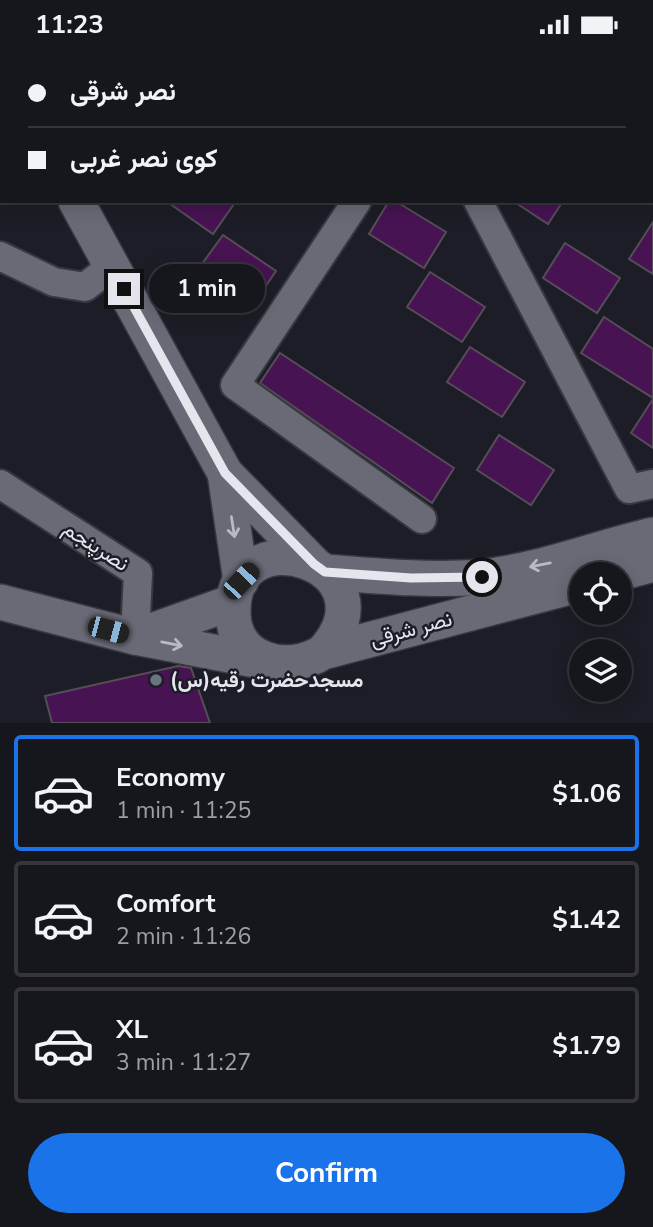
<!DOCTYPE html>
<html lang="en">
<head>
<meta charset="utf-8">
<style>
	:root { --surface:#16161d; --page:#1f1f26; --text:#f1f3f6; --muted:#9e9fa4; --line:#35353b; --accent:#1a73e8 }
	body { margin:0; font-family:"Nunito Sans",Vazirmatn,sans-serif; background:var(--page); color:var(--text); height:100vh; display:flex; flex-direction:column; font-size:26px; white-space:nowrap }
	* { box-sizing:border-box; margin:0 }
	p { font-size:23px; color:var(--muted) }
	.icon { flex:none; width:38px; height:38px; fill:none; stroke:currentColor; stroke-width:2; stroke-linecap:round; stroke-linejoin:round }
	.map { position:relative; height:674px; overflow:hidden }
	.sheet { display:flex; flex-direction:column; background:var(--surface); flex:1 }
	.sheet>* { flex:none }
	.guide { position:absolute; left:0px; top:0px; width:654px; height:154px; box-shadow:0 4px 18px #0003,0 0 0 2px var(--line); display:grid; align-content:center; height:154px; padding:0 28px; background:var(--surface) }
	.buttons { position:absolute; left:569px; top:513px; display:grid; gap:14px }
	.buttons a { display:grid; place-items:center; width:63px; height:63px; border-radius:50%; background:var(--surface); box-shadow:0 4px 18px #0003,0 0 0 2px var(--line); font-size:35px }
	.end { position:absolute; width:32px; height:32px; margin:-16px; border:9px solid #e5e5ed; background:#111; box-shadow:0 0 0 4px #111 }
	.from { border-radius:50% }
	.bubble { position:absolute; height:49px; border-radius:24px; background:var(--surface); box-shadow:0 4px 18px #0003,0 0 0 2px var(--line); font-size:23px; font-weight:700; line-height:49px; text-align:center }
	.car { position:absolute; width:21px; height:42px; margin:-21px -10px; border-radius:9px; box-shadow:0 0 5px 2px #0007; background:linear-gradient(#222 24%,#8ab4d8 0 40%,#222 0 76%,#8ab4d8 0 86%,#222 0) }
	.guide b { display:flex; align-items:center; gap:24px; height:66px; font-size:26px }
	.guide b+b { border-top:2px solid var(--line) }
	.guide i { width:18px; height:18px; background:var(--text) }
	ul { padding:12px 0 0; list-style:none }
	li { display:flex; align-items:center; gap:21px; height:116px; margin:0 14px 10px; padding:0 14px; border:4px solid var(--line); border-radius:7px }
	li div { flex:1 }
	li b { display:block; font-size:26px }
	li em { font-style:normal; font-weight:700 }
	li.selected { border-color:var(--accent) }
	li>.icon { width:63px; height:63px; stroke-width:1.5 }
	.primary-button { display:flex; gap:14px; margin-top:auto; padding:14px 28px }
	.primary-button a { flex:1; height:80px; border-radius:42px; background:var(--accent); color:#fff; font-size:28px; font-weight:700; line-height:80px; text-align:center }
	.status { display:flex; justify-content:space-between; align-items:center; height:49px; padding:0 35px; background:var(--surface); direction:ltr }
	.status svg { height:19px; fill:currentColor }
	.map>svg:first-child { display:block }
	.building { fill:#471352; stroke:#554d57; stroke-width:2 }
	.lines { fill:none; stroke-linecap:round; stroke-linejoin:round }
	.minor-casing { stroke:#383841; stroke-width:32 }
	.tertiary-casing { stroke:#383841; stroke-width:38 }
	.minor { stroke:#6a6a77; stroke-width:28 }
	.tertiary { stroke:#6a6a77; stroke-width:35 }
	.oneway { stroke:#babac4 }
	.route { stroke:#e5e5ed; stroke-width:9 }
	.worship-dot { fill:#6b7280; stroke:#1d1d27; stroke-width:2.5 }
	.labels { text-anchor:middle; stroke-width:5; stroke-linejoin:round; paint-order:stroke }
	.street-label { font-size:21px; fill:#e5e5ed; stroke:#1d1d27 }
	.poi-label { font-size:21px; font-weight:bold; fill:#e5e5ed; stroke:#1d1d27; text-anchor:start }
</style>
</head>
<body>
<div class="status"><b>11:23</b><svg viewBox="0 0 49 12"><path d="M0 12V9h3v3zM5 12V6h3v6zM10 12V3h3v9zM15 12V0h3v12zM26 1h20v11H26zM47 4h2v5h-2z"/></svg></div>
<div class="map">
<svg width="653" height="674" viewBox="0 0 653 674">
	<rect width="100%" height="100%" fill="#1d1d27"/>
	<g class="building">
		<path d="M 166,152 L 236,152 L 213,185 Z"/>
		<path d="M 389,152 L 395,152 L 446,183 L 424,219 L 369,185 Z"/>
		<path d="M 513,152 L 563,152 L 548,175 Z"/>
		<path d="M 653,173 L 653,225 L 629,210 Z"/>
		<path d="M 223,186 L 276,222 L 252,257 L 199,219 Z"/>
		<path d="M 565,194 L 620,229 L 597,264 L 543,229 Z"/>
		<path d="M 430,223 L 485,258 L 462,293 L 407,258 Z"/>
		<path d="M 604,268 L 653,300 L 653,349 L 581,304 Z"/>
		<path d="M 470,298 L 525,333 L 502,368 L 447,333 Z"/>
		<path d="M 280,304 L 454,419 L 432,454 L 260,334 Z"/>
		<path d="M 653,350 L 653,399 L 631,384 Z"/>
		<path d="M 499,386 L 554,421 L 531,456 L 477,421 Z"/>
		<path d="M 178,617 L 191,619 L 210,674 L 52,674 L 45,647 Z"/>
	</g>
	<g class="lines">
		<g class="minor-casing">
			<g id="minor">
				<path d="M 539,2 L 540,0"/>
				<path d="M 357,152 L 235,336 L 422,470"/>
				<path d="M 478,152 L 629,440 L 653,435"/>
				<path d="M 0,207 L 54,233 L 85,238 L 112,217"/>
				<path d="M 0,435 L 138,524 L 135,588"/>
			</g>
		</g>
		<g class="tertiary-casing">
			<g id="tertiary">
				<path d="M 0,5 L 2,10"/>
				<path d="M 76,152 L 225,424 L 314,515"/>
				<path d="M 225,424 L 241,532"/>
				<path d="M 325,523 C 377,527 429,532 481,528 C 540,522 596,499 653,486"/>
				<path d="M 616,525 L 653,515"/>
				<path d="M 0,553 L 135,588"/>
				<path d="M 233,553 L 135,588 L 266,613"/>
				<path d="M 323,603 C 400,517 232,462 233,563 C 233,612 287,626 323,603 L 581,535"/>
			</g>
		</g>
		<use href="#minor" class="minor"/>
		<use href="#tertiary" class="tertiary"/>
	</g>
	<defs><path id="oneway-shaft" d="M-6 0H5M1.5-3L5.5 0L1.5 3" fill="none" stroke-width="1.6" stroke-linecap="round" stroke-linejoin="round" transform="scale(1.75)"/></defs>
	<g class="oneway">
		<use href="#oneway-shaft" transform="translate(233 478) rotate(81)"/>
		<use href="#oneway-shaft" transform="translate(540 516) rotate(169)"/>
		<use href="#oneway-shaft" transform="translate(172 595) rotate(11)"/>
	</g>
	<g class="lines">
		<path class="route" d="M 124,240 L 225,424 L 314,515 L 325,523 L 411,529 L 482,528"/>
	</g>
	<circle class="worship-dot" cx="156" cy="631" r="7"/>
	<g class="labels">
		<g class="street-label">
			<text transform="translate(96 497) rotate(33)" y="7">نصرپنجم</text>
			<text transform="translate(411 580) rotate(-15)" y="7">نصر شرقی</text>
		</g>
		<g class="poi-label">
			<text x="170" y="638">مسجدحضرت رقیه(س)</text>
		</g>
	</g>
</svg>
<div class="buttons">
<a><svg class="icon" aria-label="locate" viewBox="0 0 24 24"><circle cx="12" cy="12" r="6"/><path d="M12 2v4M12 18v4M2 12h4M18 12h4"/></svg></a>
<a><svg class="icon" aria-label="layers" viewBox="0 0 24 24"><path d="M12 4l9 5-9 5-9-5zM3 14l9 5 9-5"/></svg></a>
</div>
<i class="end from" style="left:482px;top:528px"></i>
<i class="end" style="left:124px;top:240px"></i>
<div class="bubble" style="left:149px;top:215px;width:116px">1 min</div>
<i class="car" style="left:241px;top:532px;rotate:43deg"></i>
<i class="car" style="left:108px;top:581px;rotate:105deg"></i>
<div class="guide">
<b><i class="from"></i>نصر شرقی</b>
<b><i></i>کوی نصر غربی</b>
</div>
</div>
<section class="sheet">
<ul>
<li class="selected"><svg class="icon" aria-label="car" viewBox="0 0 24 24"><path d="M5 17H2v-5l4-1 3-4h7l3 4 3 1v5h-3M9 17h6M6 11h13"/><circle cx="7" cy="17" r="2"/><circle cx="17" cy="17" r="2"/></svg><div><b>Economy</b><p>1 min · 11:25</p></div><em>$1.06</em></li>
<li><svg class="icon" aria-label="car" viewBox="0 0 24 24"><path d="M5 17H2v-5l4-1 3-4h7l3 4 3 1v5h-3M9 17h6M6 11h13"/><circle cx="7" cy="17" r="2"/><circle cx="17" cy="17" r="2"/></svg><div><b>Comfort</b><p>2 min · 11:26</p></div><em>$1.42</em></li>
<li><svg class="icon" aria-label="car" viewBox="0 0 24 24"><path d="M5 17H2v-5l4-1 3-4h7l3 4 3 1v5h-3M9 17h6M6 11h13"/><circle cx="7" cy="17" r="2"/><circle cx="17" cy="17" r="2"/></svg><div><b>XL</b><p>3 min · 11:27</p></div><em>$1.79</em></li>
</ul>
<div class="primary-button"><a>Confirm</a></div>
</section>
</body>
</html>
